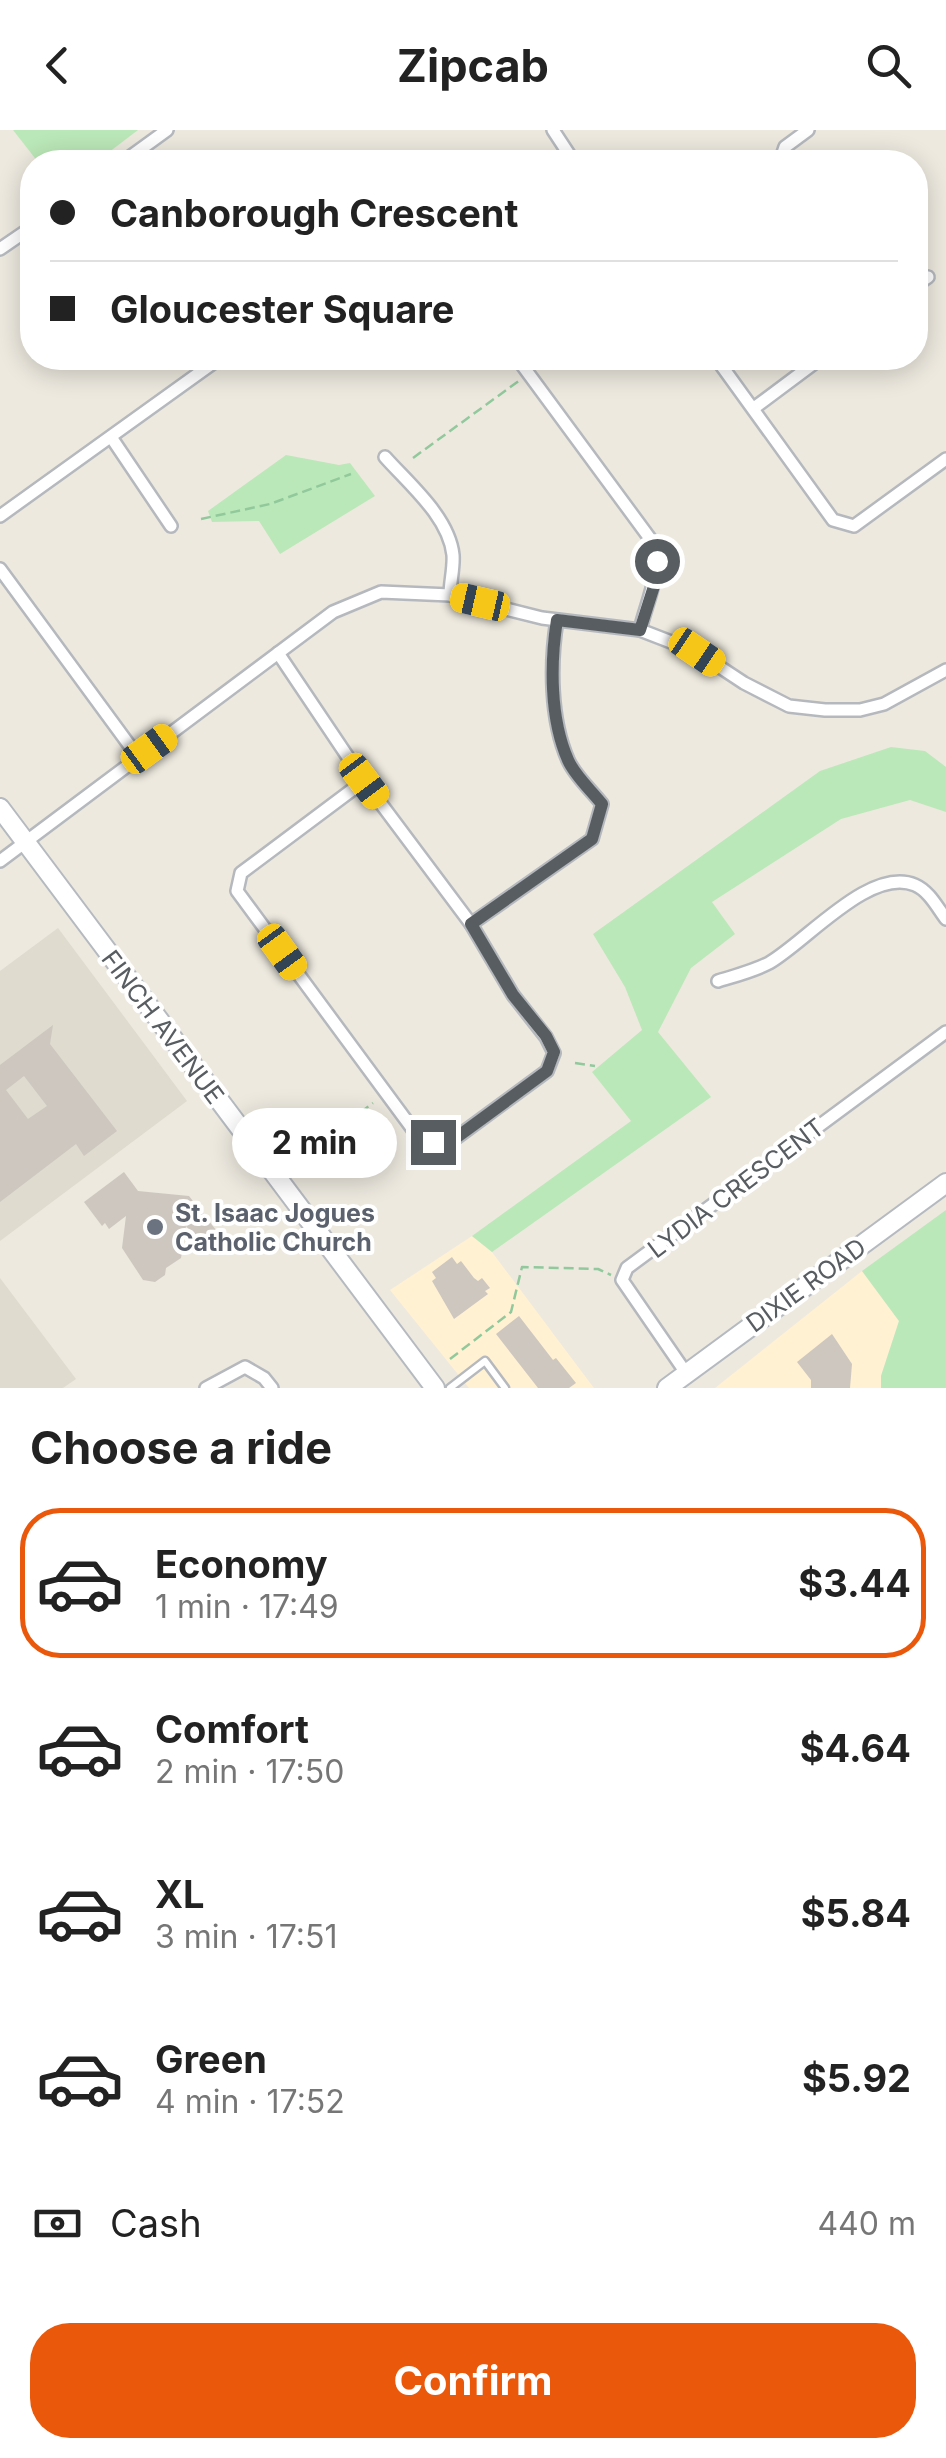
<!DOCTYPE html>
<html lang="en">
<head>
<meta charset="utf-8">
<style>
	:root { --surface:#fff; --page:#f2f2f2; --text:#222; --muted:#767676; --line:#e0e0e0; --accent:#ea580c }
	body { margin:0; font-family:Inter,sans-serif; background:var(--page); color:var(--text); height:100vh; display:flex; flex-direction:column; font-size:38px; white-space:nowrap }
	* { box-sizing:border-box; margin:0 }
	p { font-size:32px; color:var(--muted) }
	.icon { flex:none; width:55px; height:55px; fill:none; stroke:currentColor; stroke-width:2; stroke-linecap:round; stroke-linejoin:round }
	.map { position:relative; height:1258px; overflow:hidden }
	.drawer { display:flex; flex-direction:column; background:var(--surface); flex:1 }
	.drawer>* { flex:none }
	.banner { position:absolute; left:20px; top:20px; width:908px; height:220px; border-radius:40px; box-shadow:0 5px 25px #0003; display:grid; align-content:center; height:220px; padding:0 30px; background:var(--surface) }
	.end { position:absolute; width:45px; height:45px; margin:-22px; border:12px solid #585d62; background:#fff; box-shadow:0 0 0 5px #fff }
	.from { border-radius:50% }
	.bubble { position:absolute; height:70px; border-radius:35px; background:var(--surface); box-shadow:0 5px 25px #0003; font-size:32px; font-weight:700; line-height:70px; text-align:center }
	.car { position:absolute; width:30px; height:60px; margin:-30px -15px; border-radius:12px; box-shadow:0 0 8px 2px #0007; background:linear-gradient(#f5c518 24%,#345 0 40%,#f5c518 0 76%,#345 0 86%,#f5c518 0) }
	.banner b { display:flex; align-items:center; gap:35px; height:95px; font-size:38px }
	.banner b+b { border-top:2px solid var(--line) }
	.banner i { width:25px; height:25px; background:var(--text) }
	ul { padding:0; list-style:none }
	li { display:flex; align-items:center; gap:30px; height:150px; margin:0 20px 15px; padding:0 10px; border:5px solid transparent; border-radius:40px }
	li div { flex:1 }
	li b { display:block; font-size:38px }
	li em { font-style:normal; font-weight:700 }
	li.on { border-color:var(--accent) }
	li>.icon { width:90px; height:90px; stroke-width:1.5 }
	h2 { padding:0 30px; font-size:45px; line-height:120px }
	.pay { display:flex; align-items:center; gap:25px; height:110px; padding:0 30px; font-size:38px }
	.pay p { margin-inline-start:auto }
	.action { display:flex; gap:20px; margin-top:auto; padding:20px 30px }
	.action a { flex:1; height:115px; border-radius:40px; background:var(--accent); color:#fff; font-size:40px; font-weight:700; line-height:115px; text-align:center }
	header { display:flex; justify-content:space-between; align-items:center; height:130px; padding:0 30px; background:var(--surface); font-size:45px; font-weight:700 }
	.map>svg:first-child { display:block }
	.commercial { fill:#fff1d2 }
	.education { fill:#dfdbcf }
	.green { fill:#bbe8b8 }
	.building { fill:#cdc7c0; fill-rule:evenodd }
	.lines { fill:none; stroke-linecap:round; stroke-linejoin:round }
	.lane-casing { stroke:#b5b9be; stroke-width:11 }
	.street-casing { stroke:#b5b9be; stroke-width:16 }
	.secondary-casing { stroke:#b5bac0; stroke-width:22 }
	.path { stroke:#91c99c; stroke-width:2.5; stroke-dasharray:10 5; stroke-linecap:butt }
	.lane { stroke:#fff; stroke-width:6 }
	.street { stroke:#fff; stroke-width:11 }
	.secondary { stroke:#fff; stroke-width:18 }
	.route { stroke:#585d62; stroke-width:12 }
	.worship-dot { fill:#6b7280; stroke:#fff; stroke-width:4 }
	.labels { text-anchor:middle; stroke-width:8; stroke-linejoin:round; paint-order:stroke }
	.street-label { font-size:25px; fill:#585d62; stroke:#fff }
	.worship-label { font-size:25px; font-weight:bold; fill:#5b616d; stroke:#fff; text-anchor:start }
</style>
</head>
<body>
<header><svg class="icon" aria-label="back" viewBox="0 0 24 24"><path d="M15 5l-7 7 7 7"/></svg>Zipcab<svg class="icon" aria-label="search" viewBox="0 0 24 24"><circle cx="10" cy="10" r="6"/><path d="M15 15l6 6"/></svg></header>
<div class="map">
<svg width="946" height="1258" viewBox="0 0 946 1258">
	<rect width="100%" height="100%" fill="#ede9df"/>
	<g class="commercial">
		<path d="M 472,1106 L 492,1122 L 594,1258 L 469,1258 L 390,1160 Z"/>
		<path d="M 862,1141 L 899,1191 L 881,1246 L 881,1258 L 715,1258 Z"/>
	</g>
	<g class="education">
		<path d="M 58,798 L 187,971 L 0,1111 L 0,841 Z"/>
		<path d="M 0,1148 L 76,1249 L 63,1258 L 0,1258 Z"/>
	</g>
	<g class="green">
		<path d="M 13,0 L 138,0 L 96,32 L 38,32 Z"/>
		<path d="M 286,325 L 339,335 L 350,333 L 375,366 L 280,424 L 259,391 L 212,392 L 208,381 Z"/>
		<path d="M 891,617 L 925,621 L 946,637 L 946,682 L 910,670 L 841,689 L 712,772 L 735,804 L 691,838 L 658,902 L 711,967 L 492,1122 L 472,1106 L 631,991 L 592,942 L 642,900 L 625,857 L 593,804 L 820,641 Z"/>
		<path d="M 946,1080 L 946,1258 L 881,1258 L 881,1246 L 899,1191 L 862,1141 Z"/>
	</g>
	<g class="building">
		<path d="M 53,895 L 50,914 L 117,1001 L 84,1026 L 76,1014 L 0,1072 L 0,935 ZM 24,946 L 47,976 L 28,989 L 6,960 Z"/>
		<path d="M 124,1042 L 138,1061 L 189,1066 L 216,1100 L 199,1112 L 186,1096 L 181,1128 L 166,1138 L 165,1145 L 155,1152 L 143,1150 L 122,1118 L 126,1086 L 109,1099 L 105,1093 L 102,1096 L 84,1072 Z"/>
		<path d="M 452,1127 L 457,1134 L 461,1131 L 474,1148 L 478,1151 L 482,1148 L 490,1158 L 485,1161 L 488,1164 L 454,1189 L 432,1151 L 436,1148 L 432,1142 Z"/>
		<path d="M 519,1186 L 553,1230 L 556,1228 L 576,1253 L 569,1258 L 538,1258 L 496,1204 Z"/>
		<path d="M 832,1204 L 852,1234 L 850,1258 L 811,1258 L 811,1250 L 797,1232 Z"/>
	</g>
	<g class="lines">
		<g class="lane-casing">
			<path id="lane" d="M 450,1258 L 485,1231 L 505,1258"/>
		</g>
		<g class="street-casing">
			<g id="street">
				<path d="M 553,0 L 574,32"/>
				<path d="M 123,32 L 167,0"/>
				<path d="M 780,32 L 785,17 L 808,0"/>
				<path d="M 0,119 L 32,97"/>
				<path d="M 915,156 L 928,147"/>
				<path d="M 517,228 L 654,414 C 661,446 647,470 640,500"/>
				<path d="M 716,228 L 833,390 L 854,396 L 946,329"/>
				<path d="M 754,278 L 821,228"/>
				<path d="M 111,307 L 171,396"/>
				<path d="M 385,327 C 409,354 449,387 453,425 C 454,438 450,452 450,465"/>
				<path d="M 0,386 L 220,228"/>
				<path d="M 0,439 L 138,627"/>
				<path d="M 278,523 L 364,651 L 471,794 L 513,865 L 546,907 L 554,923 L 547,941 L 449,1013 L 433,1013 L 417,1005 L 237,761 L 241,743 L 364,651"/>
				<path d="M 0,731 L 333,482 L 381,462 L 450,465 L 542,488 L 640,500 L 697,522 L 744,553 L 789,576 L 825,580 L 860,580 L 884,574 L 946,540"/>
				<path d="M 471,794 L 592,709 L 602,674 C 591,660 575,646 568,630 C 550,589 550,533 557,490"/>
				<path d="M 718,851 C 734,846 754,841 769,833 C 806,812 870,736 915,755 C 929,761 937,777 946,789"/>
				<path d="M 686,1243 L 622,1150 L 627,1138 L 946,902"/>
				<path d="M 206,1258 L 245,1237 L 264,1248 L 272,1258"/>
			</g>
		</g>
		<g class="secondary-casing">
			<g id="secondary">
				<path d="M 0,678 L 435,1258"/>
				<path d="M 667,1258 L 946,1053"/>
			</g>
		</g>
		<g class="path">
			<path d="M 413,328 L 520,250"/>
			<path d="M 201,389 L 270,374 L 351,344"/>
			<path d="M 575,933 L 595,936"/>
			<path d="M 292,1040 L 300,1028 L 373,973"/>
			<path d="M 450,1229 L 511,1182 L 522,1137 L 598,1139 L 611,1145"/>
		</g>
		<use href="#lane" class="lane"/>
		<use href="#street" class="street"/>
		<use href="#secondary" class="secondary"/>
	</g>
	<g class="lines">
		<path class="route" d="M 433,1012 L 449,1013 L 547,941 L 554,922 L 546,906 L 513,865 L 471,794 L 592,709 L 602,674 C 591,660 575,646 568,630 C 550,589 550,534 557,490 L 640,500 L 655,453 L 657,431"/>
	</g>
	<circle class="worship-dot" cx="155" cy="1097" r="10"/>
	<g class="labels">
		<g class="street-label">
			<text transform="translate(163 897) rotate(53)" y="9">FINCH AVENUE</text>
			<text transform="translate(736 1058) rotate(-37)" y="9">LYDIA CRESCENT</text>
			<text transform="translate(806 1155) rotate(-36)" y="9">DIXIE ROAD</text>
		</g>
		<g class="worship-label">
			<text x="175" y="1092">St. Isaac Jogues<tspan x="175" dy="29">Catholic Church</tspan></text>
		</g>
	</g>
</svg>
<i class="end from" style="left:657px;top:431px"></i>
<i class="end" style="left:433px;top:1012px"></i>
<div class="bubble" style="left:232px;top:978px;width:165px">2 min</div>
<i class="car" style="left:480px;top:472px;rotate:283deg"></i>
<i class="car" style="left:697px;top:522px;rotate:124deg"></i>
<i class="car" style="left:149px;top:619px;rotate:54deg"></i>
<i class="car" style="left:364px;top:651px;rotate:143deg"></i>
<i class="car" style="left:282px;top:822px;rotate:144deg"></i>
<div class="banner">
<b><i class="from"></i>Canborough Crescent</b>
<b><i></i>Gloucester Square</b>
</div>
</div>
<section class="drawer">
<h2>Choose a ride</h2>
<ul>
<li class="on"><svg class="icon" aria-label="car" viewBox="0 0 24 24"><path d="M5 17H2v-5l4-1 3-4h7l3 4 3 1v5h-3M9 17h6M6 11h13"/><circle cx="7" cy="17" r="2"/><circle cx="17" cy="17" r="2"/></svg><div><b>Economy</b><p>1 min · 17:49</p></div><em>$3.44</em></li>
<li><svg class="icon" aria-label="car" viewBox="0 0 24 24"><path d="M5 17H2v-5l4-1 3-4h7l3 4 3 1v5h-3M9 17h6M6 11h13"/><circle cx="7" cy="17" r="2"/><circle cx="17" cy="17" r="2"/></svg><div><b>Comfort</b><p>2 min · 17:50</p></div><em>$4.64</em></li>
<li><svg class="icon" aria-label="car" viewBox="0 0 24 24"><path d="M5 17H2v-5l4-1 3-4h7l3 4 3 1v5h-3M9 17h6M6 11h13"/><circle cx="7" cy="17" r="2"/><circle cx="17" cy="17" r="2"/></svg><div><b>XL</b><p>3 min · 17:51</p></div><em>$5.84</em></li>
<li><svg class="icon" aria-label="car" viewBox="0 0 24 24"><path d="M5 17H2v-5l4-1 3-4h7l3 4 3 1v5h-3M9 17h6M6 11h13"/><circle cx="7" cy="17" r="2"/><circle cx="17" cy="17" r="2"/></svg><div><b>Green</b><p>4 min · 17:52</p></div><em>$5.92</em></li>
</ul>
<div class="pay"><svg class="icon" aria-label="cash" viewBox="0 0 24 24"><path d="M3 7h18v10H3z"/><circle cx="12" cy="12" r="2"/></svg>Cash<p>440 m</p></div>
<div class="action"><a>Confirm</a></div>
</section>
</body>
</html>
